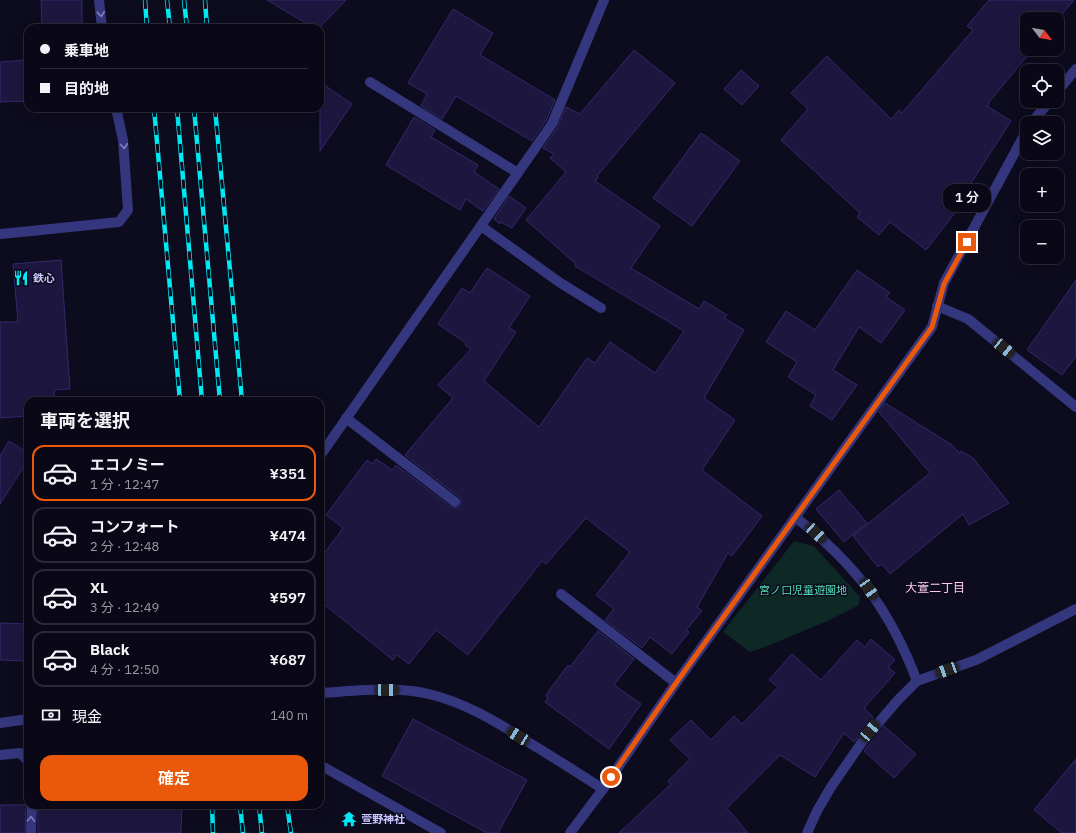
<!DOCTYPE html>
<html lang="ja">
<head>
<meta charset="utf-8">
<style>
	:root { --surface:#0a0816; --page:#181623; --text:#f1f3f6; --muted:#999aa1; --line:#2a2935; --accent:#ea580c }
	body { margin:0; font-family:"IBM Plex Sans","Noto Sans JP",sans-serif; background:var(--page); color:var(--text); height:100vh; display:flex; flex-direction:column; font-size:15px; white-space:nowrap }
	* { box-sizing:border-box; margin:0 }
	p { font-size:13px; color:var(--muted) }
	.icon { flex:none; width:22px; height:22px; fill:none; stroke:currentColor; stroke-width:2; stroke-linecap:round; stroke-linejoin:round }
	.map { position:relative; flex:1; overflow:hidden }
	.panel { position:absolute; left:24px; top:397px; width:300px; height:412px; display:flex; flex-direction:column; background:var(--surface); border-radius:12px; box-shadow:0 4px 16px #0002,0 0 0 1px var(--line) }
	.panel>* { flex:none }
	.top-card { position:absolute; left:24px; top:24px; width:300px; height:88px; border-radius:12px; box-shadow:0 4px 16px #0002,0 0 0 1px var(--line); display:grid; align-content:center; height:88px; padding:0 16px; background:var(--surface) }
	.needle { width:26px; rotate:121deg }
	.fabs { position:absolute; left:1020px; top:12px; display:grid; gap:8px }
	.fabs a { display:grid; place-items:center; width:44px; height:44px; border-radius:8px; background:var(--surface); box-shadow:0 4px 16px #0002,0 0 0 1px var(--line); font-size:20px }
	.end { position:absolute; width:18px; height:18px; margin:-9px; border:5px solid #ea580c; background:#fff; box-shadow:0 0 0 2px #fff }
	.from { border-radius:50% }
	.bubble { position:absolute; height:28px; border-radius:12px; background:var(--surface); box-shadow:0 4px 16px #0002,0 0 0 1px var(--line); font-size:13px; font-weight:600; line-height:28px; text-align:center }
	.car { position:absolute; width:12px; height:24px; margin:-12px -6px; border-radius:5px; box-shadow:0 0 3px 1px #0007; background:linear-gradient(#222 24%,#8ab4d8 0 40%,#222 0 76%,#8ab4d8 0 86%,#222 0) }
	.top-card b { display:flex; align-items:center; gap:14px; height:38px; font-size:15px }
	.top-card b+b { border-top:1px solid var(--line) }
	.top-card i { width:10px; height:10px; background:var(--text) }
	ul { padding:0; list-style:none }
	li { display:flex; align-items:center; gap:12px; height:56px; margin:0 8px 6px; padding:0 8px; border:2px solid var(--line); border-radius:12px }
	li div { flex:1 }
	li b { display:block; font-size:15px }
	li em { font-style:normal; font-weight:600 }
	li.selected { border-color:var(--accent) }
	li>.icon { width:36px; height:36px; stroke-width:1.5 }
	h2 { padding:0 16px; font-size:18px; line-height:48px }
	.pay { display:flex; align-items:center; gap:10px; height:44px; padding:0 16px; font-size:15px }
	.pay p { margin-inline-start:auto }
	.cta { display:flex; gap:8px; margin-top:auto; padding:8px 16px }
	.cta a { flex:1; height:46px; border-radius:12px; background:var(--accent); color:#fff; font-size:16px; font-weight:600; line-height:46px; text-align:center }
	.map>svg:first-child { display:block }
	.green { fill:#0e2825 }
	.building { fill:#1d173f; stroke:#32296c }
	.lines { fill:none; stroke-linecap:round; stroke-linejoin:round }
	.minor { stroke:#35377e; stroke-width:10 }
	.rail-casing { stroke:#00eaf3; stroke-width:4.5 }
	.rail { stroke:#0d0b1e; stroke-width:3; stroke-dasharray:9; stroke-linecap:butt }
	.oneway { stroke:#8080be }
	.route { stroke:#ea580c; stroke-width:5 }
	.labels { text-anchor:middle; stroke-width:3; stroke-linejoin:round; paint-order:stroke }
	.poi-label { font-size:11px; font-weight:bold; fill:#cbc8ff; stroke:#0d0b1e; text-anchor:start }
	.park-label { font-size:11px; fill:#53e1b4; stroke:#0d0b1e }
	.neighbourhood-label { font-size:12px; fill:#ffcaef; stroke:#0d0b1e }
</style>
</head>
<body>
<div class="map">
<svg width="1076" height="833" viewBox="0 0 1076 833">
	<rect width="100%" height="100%" fill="#0d0b1e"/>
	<path class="green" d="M 794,541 L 814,546 L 860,597 L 859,605 L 825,622 L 765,647 L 750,652 L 723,632 Z"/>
	<g class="building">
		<path d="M 41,0 L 82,0 L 82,26 L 72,27 L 72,28 L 42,28 Z"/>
		<path d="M 267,0 L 346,0 L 319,28 L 314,28 Z"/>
		<path d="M 989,0 L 1074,0 L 1057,20 L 1057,19 L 1027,19 L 1027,49 L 1033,49 L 989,102 L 990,102 L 987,106 L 1011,121 L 962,197 L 965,200 L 926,250 L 890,222 L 879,235 L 857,217 L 860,213 L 781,140 L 808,109 L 791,93 L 827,56 L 891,119 L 899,110 L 902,113 L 973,30 L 967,26 Z"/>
		<path d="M 453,9 L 493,33 L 480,55 L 555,100 L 546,121 L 532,141 L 456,96 L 442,119 L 421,106 L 427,94 L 408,83 Z"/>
		<path d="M 634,50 L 675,83 L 597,176 L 598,178 L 595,181 L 660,226 L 631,268 L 699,309 L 704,301 L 727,315 L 724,318 L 744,330 L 704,398 L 735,420 L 702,470 L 762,516 L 732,556 L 728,553 L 697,607 L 702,611 L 686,630 L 689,632 L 672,654 L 650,637 L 642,648 L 605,620 L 614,609 L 596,595 L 630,552 L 586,518 L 546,564 L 542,561 L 468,655 L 436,630 L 409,664 L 397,655 L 393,660 L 320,601 L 320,559 L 343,528 L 326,515 L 367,460 L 373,464 L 376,459 L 392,470 L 396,465 L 451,507 L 457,508 L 460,506 L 461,500 L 459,497 L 405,455 L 453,398 L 438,385 L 471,349 L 465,345 L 466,343 L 438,324 L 462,288 L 470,293 L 487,268 L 530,296 L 509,328 L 516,332 L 484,381 L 539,427 L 587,358 L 595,363 L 610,342 L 655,373 L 684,331 L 575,266 L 576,264 L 526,220 L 566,172 L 550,158 L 554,154 L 543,148 L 557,128 L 566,107 L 580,114 Z"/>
		<path d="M 28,60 L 28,101 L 0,102 L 0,62 Z"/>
		<path d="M 741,70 L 759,86 L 742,105 L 724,89 Z"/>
		<path d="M 320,82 L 352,104 L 320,151 Z"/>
		<path d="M 414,117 L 435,130 L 431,137 L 478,165 L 474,172 L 499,189 L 483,211 L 466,199 L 460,210 L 386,165 Z"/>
		<path d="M 701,133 L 740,161 L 692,226 L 653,198 Z"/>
		<path d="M 509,196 L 526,208 L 512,228 L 501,222 L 500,224 L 494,219 Z"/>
		<path d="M 61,260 L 70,389 L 54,390 L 55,401 L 28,401 L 28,416 L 0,418 L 0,322 L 18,322 L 13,264 Z"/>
		<path d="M 857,270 L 890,293 L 886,297 L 905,310 L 881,343 L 859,327 L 833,370 L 857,385 L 832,420 L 810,406 L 816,395 L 788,377 L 797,362 L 766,342 L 786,311 L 815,330 Z"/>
		<path d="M 1076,280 L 1076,356 L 1062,375 L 1027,350 Z"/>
		<path d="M 885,403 L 952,445 L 959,453 L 961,451 L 973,458 L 1009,503 L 969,525 L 963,514 L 890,574 L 882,564 L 878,567 L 853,536 L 930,473 L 879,412 Z"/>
		<path d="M 9,441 L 28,453 L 28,460 L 0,504 L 0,456 Z"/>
		<path d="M 839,490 L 867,523 L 844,542 L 816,509 Z"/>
		<path d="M 0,623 L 28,624 L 28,661 L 0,660 Z"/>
		<path d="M 598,631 L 634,659 L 614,685 L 641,704 L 609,749 L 545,702 L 548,698 L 546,695 L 568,665 L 570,667 Z"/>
		<path d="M 871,639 L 895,660 L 888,667 L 895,673 L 864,708 L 874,718 L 854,742 L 844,733 L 815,777 L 780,755 L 727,808 L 748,833 L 619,833 L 671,784 L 668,781 L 690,759 L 670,740 L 691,720 L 711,740 L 734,716 L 742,724 L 778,687 L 769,680 L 792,654 L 821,680 L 857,640 L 865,647 Z"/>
		<path d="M 413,719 L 527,780 L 498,833 L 487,833 L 382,776 Z"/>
		<path d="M 884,726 L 916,754 L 894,778 L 864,751 Z"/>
		<path d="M 1076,759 L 1076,833 L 1062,833 L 1034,810 Z"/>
		<path d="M 0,805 L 26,805 L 25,833 L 0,833 Z"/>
		<path d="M 38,805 L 182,805 L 181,833 L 38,833 Z"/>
	</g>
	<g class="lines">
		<g class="minor">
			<path d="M 99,0 L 102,28"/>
			<path d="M 370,82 L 518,173"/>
			<path d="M 1057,92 L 1076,69"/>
			<path d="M 1031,123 L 1050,101"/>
			<path d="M 481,226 L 559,282 L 601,308"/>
			<path d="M 0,234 L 31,231 L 119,222 L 128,210 L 123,140 L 116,108"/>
			<path d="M 937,306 L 968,319 L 1076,407"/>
			<path d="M 346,418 L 455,502"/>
			<path d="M 320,456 L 552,124 L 604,0"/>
			<path d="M 795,517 C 855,563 890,610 917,681"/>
			<path d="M 561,594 L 676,683"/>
			<path d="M 320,693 C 356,691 394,686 429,694 C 466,703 497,722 528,742 C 553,757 578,773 603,789"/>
			<path d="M 0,723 L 28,719"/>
			<path d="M 0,755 L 20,753 L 28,761"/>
			<path d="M 320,765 L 441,833"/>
			<path d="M 31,833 L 32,805"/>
			<path d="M 570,833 L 603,789 L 676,683 L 932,327 L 944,283 L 1027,130"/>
			<path d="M 807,833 L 817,811 L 831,787 L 862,742 L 898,700 L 917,681 L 976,660 L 1076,609"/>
		</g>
		<g class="rail-casing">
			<g id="rail">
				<path d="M 145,0 L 147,28"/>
				<path d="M 167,0 L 170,28"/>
				<path d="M 184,0 L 187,28"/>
				<path d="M 205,0 L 207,28"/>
				<path d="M 154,108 L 180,401"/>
				<path d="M 177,108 L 202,401"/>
				<path d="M 194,108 L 220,401"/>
				<path d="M 215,108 L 242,401"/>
				<path d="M 212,805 L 213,833"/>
				<path d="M 240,805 L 243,833"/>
				<path d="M 259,805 L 262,833"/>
				<path d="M 287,805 L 291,833"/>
			</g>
		</g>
		<use href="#rail" class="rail"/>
	</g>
	<defs><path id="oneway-chevron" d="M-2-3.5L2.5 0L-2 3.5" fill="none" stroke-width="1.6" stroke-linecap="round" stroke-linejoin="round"/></defs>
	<g class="oneway">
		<use href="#oneway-chevron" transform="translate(101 14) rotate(84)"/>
		<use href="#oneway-chevron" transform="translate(124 146) rotate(85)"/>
		<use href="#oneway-chevron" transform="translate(31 819) rotate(-87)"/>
	</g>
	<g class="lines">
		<path class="route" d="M 611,777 L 676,683 L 932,327 L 944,284 L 967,242"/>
	</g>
	<defs>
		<g id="restaurant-bare" transform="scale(1.2)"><path d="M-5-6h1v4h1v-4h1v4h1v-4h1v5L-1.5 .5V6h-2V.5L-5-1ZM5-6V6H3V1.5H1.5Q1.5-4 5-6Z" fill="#00eaf3" stroke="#0d0b1e" stroke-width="2.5" paint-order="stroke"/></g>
		<g id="temple-bare" transform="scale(1.2)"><path d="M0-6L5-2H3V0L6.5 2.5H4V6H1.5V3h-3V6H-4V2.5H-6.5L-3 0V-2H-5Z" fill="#00eaf3" stroke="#0d0b1e" stroke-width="2.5" paint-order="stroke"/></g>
	</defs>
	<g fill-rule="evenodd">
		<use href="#restaurant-bare" x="21" y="278"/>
		<use href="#temple-bare" x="349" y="819"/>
	</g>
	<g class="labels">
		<g class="poi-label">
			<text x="33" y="282">鉄心</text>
			<text x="361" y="823">萱野神社</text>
		</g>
		<g class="park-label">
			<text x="803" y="594">宮ノ口児童遊園地</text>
		</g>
		<g class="neighbourhood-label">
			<text x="935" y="592">大萱二丁目</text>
		</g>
	</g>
</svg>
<div class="fabs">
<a><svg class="needle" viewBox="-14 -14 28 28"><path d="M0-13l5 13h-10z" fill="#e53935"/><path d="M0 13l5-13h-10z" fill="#999aa1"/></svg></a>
<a><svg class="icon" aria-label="locate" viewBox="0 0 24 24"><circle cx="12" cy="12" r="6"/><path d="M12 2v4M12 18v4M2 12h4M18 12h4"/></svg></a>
<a><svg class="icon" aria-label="layers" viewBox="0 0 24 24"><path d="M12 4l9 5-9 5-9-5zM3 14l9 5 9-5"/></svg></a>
<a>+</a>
<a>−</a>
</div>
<i class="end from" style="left:611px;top:777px"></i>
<i class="end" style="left:967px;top:242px"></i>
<div class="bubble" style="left:943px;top:184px;width:48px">1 分</div>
<i class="car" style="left:1004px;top:348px;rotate:129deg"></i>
<i class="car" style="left:816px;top:533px;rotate:133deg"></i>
<i class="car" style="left:869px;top:589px;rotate:146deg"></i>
<i class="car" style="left:947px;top:670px;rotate:250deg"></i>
<i class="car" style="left:387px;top:690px;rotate:91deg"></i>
<i class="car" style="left:870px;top:731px;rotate:40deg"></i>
<i class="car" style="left:518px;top:736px;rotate:302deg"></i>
<div class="top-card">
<b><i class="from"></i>乗車地</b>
<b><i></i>目的地</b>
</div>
<section class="panel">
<h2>車両を選択</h2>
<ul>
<li class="selected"><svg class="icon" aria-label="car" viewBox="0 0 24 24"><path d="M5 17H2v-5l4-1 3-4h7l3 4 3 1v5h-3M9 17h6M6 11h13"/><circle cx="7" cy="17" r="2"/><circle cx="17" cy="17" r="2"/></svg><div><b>エコノミー</b><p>1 分 · 12:47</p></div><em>¥351</em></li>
<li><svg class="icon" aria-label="car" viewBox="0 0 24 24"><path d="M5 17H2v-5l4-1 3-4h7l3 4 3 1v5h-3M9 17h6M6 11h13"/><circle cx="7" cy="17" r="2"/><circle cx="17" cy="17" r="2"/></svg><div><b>コンフォート</b><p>2 分 · 12:48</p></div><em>¥474</em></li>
<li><svg class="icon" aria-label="car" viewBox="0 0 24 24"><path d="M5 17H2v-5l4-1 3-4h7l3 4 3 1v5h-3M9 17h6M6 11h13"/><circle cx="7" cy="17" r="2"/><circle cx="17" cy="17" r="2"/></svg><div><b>XL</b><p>3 分 · 12:49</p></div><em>¥597</em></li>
<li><svg class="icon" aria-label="car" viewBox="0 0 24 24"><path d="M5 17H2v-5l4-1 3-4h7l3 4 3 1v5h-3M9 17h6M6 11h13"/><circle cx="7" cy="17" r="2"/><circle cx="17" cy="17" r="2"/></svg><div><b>Black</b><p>4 分 · 12:50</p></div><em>¥687</em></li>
</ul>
<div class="pay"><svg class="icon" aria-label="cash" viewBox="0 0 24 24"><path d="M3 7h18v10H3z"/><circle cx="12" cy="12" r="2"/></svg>現金<p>140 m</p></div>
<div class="cta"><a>確定</a></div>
</section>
</div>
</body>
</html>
